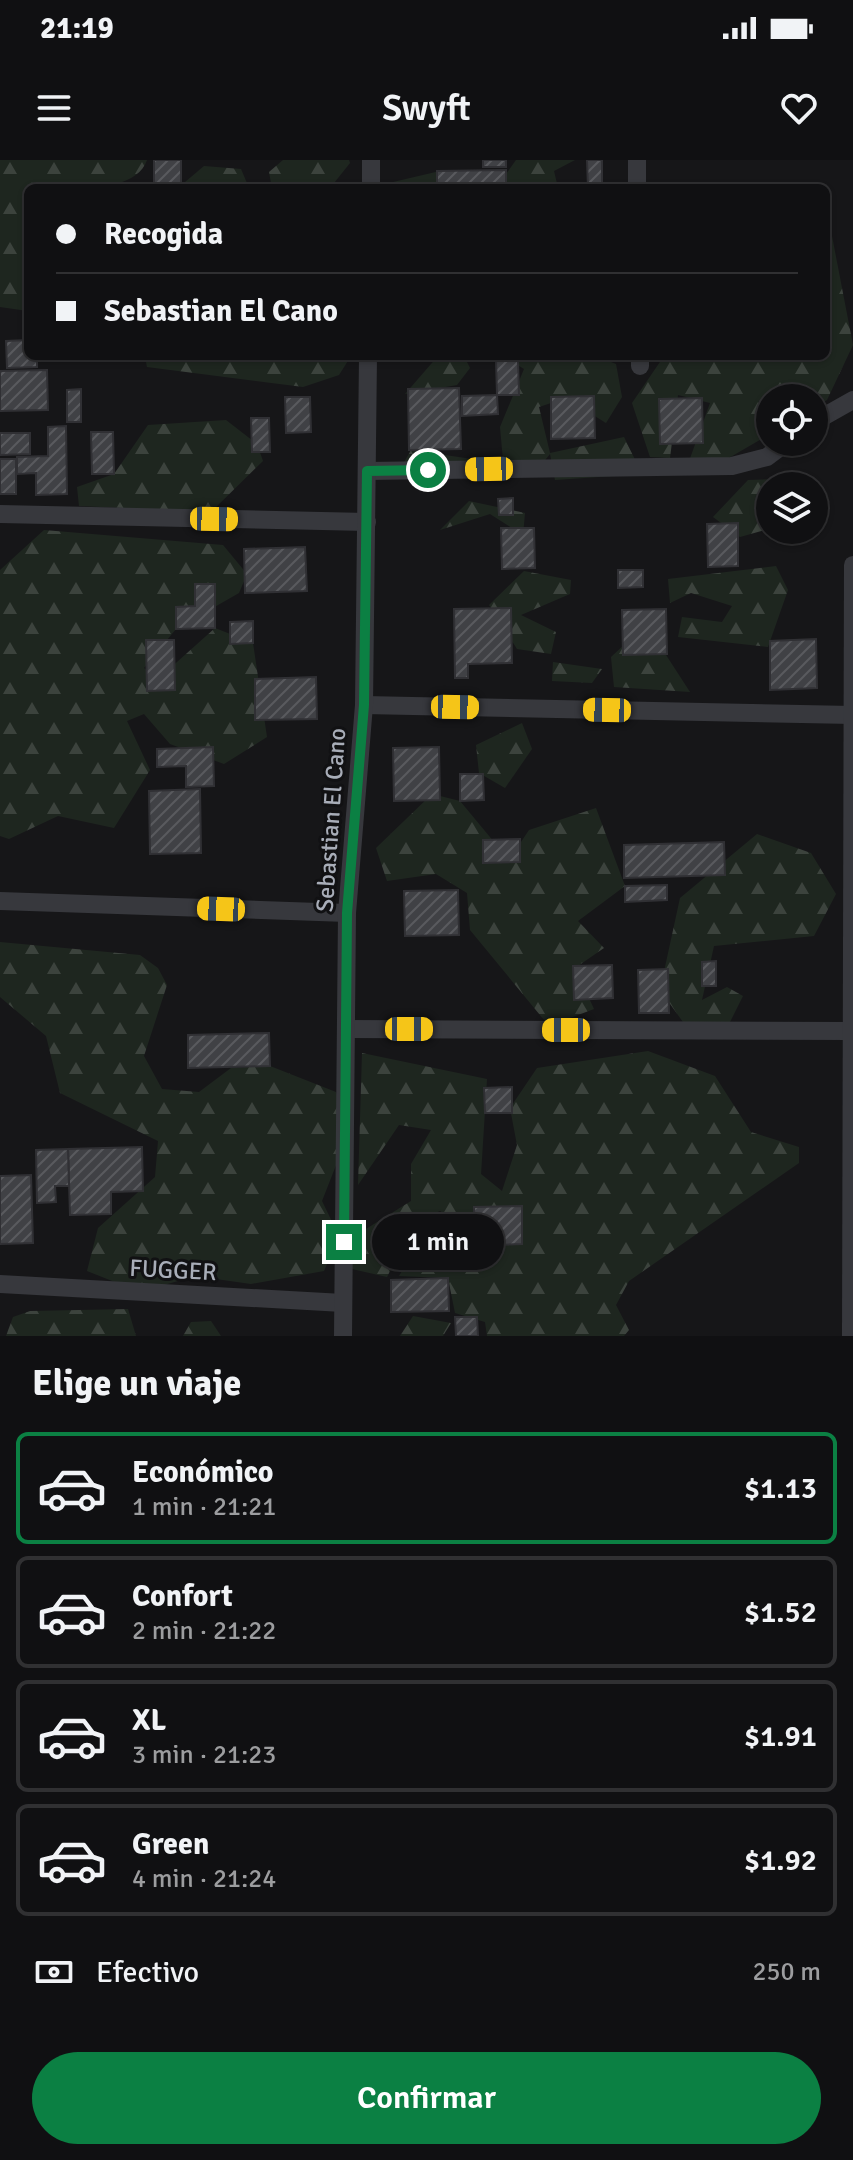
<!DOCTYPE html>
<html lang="es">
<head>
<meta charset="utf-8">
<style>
	:root { --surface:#101012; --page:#1e1e20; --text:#f1f3f6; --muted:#9c9d9f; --line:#303032; --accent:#0b8043 }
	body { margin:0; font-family:Signika,sans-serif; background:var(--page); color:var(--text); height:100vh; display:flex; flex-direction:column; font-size:30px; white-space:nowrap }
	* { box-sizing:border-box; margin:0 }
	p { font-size:26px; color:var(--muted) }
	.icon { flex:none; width:44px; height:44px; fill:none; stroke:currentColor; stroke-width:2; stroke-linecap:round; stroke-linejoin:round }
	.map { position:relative; height:1176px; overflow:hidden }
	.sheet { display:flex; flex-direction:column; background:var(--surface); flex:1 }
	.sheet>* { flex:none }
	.banner { position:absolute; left:24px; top:24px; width:806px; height:176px; border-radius:12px; box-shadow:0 2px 6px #0004,0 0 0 2px var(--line); display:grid; align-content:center; height:176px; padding:0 32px; background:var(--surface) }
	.controls { position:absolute; left:756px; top:224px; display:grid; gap:16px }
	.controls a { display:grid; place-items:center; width:72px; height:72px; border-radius:50%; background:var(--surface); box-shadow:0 2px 6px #0004,0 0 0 2px var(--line); font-size:40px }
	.end { position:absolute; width:36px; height:36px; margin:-18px; border:10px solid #0b8043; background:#fff; box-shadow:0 0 0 4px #fff }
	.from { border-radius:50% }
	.bubble { position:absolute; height:56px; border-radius:28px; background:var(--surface); box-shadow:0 2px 6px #0004,0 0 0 2px var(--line); font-size:26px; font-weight:600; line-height:56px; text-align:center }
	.car { position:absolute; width:24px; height:48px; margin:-24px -12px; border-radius:10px; box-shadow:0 0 6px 2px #0007; background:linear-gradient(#f5c518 24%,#345 0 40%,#f5c518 0 76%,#345 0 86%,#f5c518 0) }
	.banner b { display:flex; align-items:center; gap:28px; height:76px; font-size:30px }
	.banner b+b { border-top:2px solid var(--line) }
	.banner i { width:20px; height:20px; background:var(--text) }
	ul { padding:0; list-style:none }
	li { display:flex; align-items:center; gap:24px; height:112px; margin:0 16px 12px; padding:0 16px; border:4px solid var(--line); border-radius:12px }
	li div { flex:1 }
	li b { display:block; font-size:30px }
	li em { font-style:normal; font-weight:600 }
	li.current { border-color:var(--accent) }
	li>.icon { width:72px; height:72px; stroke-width:1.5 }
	h2 { padding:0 32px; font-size:36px; line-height:96px }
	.pay { display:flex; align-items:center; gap:20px; height:88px; padding:0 32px; font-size:30px }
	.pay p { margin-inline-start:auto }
	.cta { display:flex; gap:16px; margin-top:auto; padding:16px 32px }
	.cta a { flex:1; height:92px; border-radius:48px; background:var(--accent); color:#fff; font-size:32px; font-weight:600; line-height:92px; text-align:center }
	.status { display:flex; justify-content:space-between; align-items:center; height:56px; padding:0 40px; background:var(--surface); direction:ltr }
	.status svg { height:22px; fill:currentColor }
	header { display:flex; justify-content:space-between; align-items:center; height:104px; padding:0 32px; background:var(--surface); font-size:36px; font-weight:600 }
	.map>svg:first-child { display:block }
	.forest { fill:url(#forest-firs) }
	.building { fill:url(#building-hatch); stroke:#303034; stroke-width:2 }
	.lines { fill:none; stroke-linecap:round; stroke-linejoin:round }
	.street { stroke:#37383d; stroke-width:18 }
	.route { stroke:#0b8043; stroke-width:10 }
	.labels { text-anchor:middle; stroke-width:6; stroke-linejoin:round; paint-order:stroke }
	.street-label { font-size:24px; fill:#a8adb8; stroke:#111113 }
</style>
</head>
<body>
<div class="status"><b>21:19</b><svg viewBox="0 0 49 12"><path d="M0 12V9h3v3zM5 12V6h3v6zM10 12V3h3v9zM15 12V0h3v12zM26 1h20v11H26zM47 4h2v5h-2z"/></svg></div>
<header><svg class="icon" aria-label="menu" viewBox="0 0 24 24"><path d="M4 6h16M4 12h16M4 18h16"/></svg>Swyft<svg class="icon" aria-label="heart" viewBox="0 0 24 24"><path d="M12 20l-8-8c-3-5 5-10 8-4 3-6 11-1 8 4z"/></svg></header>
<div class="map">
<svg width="853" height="1176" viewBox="0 0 853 1176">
	<defs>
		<pattern id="forest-firs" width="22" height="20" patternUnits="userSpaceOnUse" patternTransform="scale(2)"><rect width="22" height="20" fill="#1e261f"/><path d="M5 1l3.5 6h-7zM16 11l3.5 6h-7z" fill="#3c433d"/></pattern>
		<pattern id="building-hatch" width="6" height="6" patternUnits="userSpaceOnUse" patternTransform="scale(2)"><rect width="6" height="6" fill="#404145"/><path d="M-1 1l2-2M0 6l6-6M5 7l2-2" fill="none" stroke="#595a5e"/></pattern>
	</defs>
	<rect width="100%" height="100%" fill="#161618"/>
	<g class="forest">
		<path d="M 0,0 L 147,0 C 134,37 59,28 28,28 L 28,151 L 0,147 Z"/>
		<path d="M 283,0 L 349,0 L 350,3 L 330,28 L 272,28 L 269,12 Z"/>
		<path d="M 516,0 L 575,0 L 554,11 L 558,28 L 496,28 Z"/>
		<path d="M 204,6 L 241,9 L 249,28 L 178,28 Z"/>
		<path d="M 440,11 L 470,28 L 388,28 L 389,23 Z"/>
		<path d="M 826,45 L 853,185 L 827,240 L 814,247 L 814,238 L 770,238 L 770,274 L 715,306 L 688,304 L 710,243 L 678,235 L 670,298 L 650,297 L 632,243 L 664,196 L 826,196 Z"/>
		<path d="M 145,196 L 351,196 L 339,215 L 303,227 L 147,207 Z"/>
		<path d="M 438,196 L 464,196 L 470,208 L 457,225 L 405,234 Z"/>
		<path d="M 503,196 L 596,196 L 616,204 L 622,237 L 606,263 L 566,238 L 539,247 L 550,293 L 624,277 L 642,314 L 555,320 L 550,294 L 533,315 L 504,311 L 500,267 L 524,209 Z"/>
		<path d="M 226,260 L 257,284 L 263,301 L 211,352 L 79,346 L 77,327 L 114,314 L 148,265 Z"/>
		<path d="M 411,290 L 472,299 L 474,318 L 398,313 Z"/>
		<path d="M 777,319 L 781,326 L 770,326 L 768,369 L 740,377 L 713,357 L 748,320 Z"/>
		<path d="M 469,341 L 525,353 L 523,375 L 490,354 L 440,370 Z"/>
		<path d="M 44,370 L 223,385 L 247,414 L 239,433 L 176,469 L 144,508 L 158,519 L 215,468 L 253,483 L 267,577 L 224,604 L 170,584 L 144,554 L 127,561 L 150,610 L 114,668 L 58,656 L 9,679 L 0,676 L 0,410 Z"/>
		<path d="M 776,406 L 788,430 L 768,487 L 678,477 L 682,457 L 722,462 L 732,446 L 691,433 L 670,443 L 668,419 Z"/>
		<path d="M 524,411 L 571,420 L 570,434 L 521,455 L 556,472 L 551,494 L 517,489 L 489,445 Z"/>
		<path d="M 625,484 L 666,495 L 690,532 L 614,527 L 611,497 Z"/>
		<path d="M 553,502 L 602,509 L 592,523 L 552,521 Z"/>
		<path d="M 522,563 L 532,589 L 505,628 L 479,613 L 476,585 Z"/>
		<path d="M 432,634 L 460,641 L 509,700 L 529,670 L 596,648 L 625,726 L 578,761 L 604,788 L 575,808 L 594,849 L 549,866 L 470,770 L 467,733 L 436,714 L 387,721 L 376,688 Z"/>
		<path d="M 757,674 L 811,693 L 836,734 L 814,776 L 714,786 L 702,840 L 727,827 L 743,836 L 724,874 L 688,869 L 660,830 L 680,738 Z"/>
		<path d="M 0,782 L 140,795 L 158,808 L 167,825 L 144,896 L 162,929 L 199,932 L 231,908 L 270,906 L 336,932 L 351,967 L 322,1041 L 339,1076 L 324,1111 L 251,1124 L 195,1116 L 140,1132 L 87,1111 L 98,1068 L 155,1017 L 158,981 L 60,933 L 46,876 L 0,837 Z"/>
		<path d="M 648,891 L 715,916 L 751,972 L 799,987 L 799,1003 L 629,1121 L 616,1145 L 629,1170 L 624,1176 L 487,1176 L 485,1162 L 455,1153 L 448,1118 L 399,1116 L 413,1093 L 455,1094 L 462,1066 L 440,1051 L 415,1061 L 387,1117 L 352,1109 L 345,1082 L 411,1041 L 411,1004 L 431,970 L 399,965 L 358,1025 L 362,893 L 487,919 L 481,1014 L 502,1031 L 517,985 L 510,948 L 537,908 Z"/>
		<path d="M 128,1149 L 136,1176 L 6,1176 L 13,1157 L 30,1151 Z"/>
		<path d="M 413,1156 L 451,1163 L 443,1176 L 400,1176 Z"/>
		<path d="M 211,1161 L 221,1176 L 183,1176 L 191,1162 Z"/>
	</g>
	<g class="building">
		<path d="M 154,0 L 181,0 L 181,23 L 154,24 Z"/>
		<rect x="483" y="0" width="23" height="7"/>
		<path d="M 587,0 L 602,0 L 602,28 L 588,28 Z"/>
		<path d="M 506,10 L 506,28 L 437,28 L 437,11 Z"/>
		<path d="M 154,24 L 154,28 L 97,28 L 97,26 Z"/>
		<path d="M 28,180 L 28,196 L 37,196 L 37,207 L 7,208 L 6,181 Z"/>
		<path d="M 496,200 L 518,200 L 519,235 L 497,235 Z"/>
		<path d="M 47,210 L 48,250 L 0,251 L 0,211 Z"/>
		<path d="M 459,228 L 461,289 L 409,290 L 408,229 Z"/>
		<path d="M 81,229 L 81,262 L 67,262 L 67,230 Z"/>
		<path d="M 497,235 L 498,254 L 462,256 L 462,236 Z"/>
		<path d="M 594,236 L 595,278 L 551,279 L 551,237 Z"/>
		<path d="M 285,237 L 310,237 L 311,272 L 286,273 Z"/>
		<path d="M 702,238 L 703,283 L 660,284 L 659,239 Z"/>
		<path d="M 251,258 L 269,258 L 270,292 L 252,292 Z"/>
		<path d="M 66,266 L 67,334 L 36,335 L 36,313 L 17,314 L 17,297 L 48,296 L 48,267 Z"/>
		<path d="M 91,272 L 113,272 L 114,314 L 92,314 Z"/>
		<path d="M 0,273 L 30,273 L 30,294 L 0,295 Z"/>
		<rect x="0" y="299" width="16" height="35"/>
		<path d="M 513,338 L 513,355 L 499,355 L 498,339 Z"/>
		<path d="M 738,363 L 738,406 L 708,407 L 707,364 Z"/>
		<path d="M 501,368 L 534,368 L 535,408 L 502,409 Z"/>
		<path d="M 305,387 L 307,431 L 245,433 L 244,389 Z"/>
		<path d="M 618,410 L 643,410 L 643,427 L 618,428 Z"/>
		<path d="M 195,424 L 215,424 L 215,468 L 176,469 L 176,447 L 195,446 Z"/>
		<path d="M 511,448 L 512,503 L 468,504 L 468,518 L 455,518 L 454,449 Z"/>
		<path d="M 666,449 L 667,494 L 623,495 L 622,450 Z"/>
		<path d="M 253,461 L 253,483 L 230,484 L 230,462 Z"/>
		<path d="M 816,479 L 817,528 L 770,530 L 770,481 Z"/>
		<path d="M 146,480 L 174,480 L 175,530 L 147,531 Z"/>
		<path d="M 316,517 L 317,559 L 255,560 L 255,519 Z"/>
		<path d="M 213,587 L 214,626 L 186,627 L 186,606 L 157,607 L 157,589 Z"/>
		<path d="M 439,587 L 440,640 L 394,641 L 393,588 Z"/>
		<path d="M 460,614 L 483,614 L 484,640 L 460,641 Z"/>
		<path d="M 200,629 L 201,693 L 150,694 L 149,631 Z"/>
		<path d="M 520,679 L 520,702 L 483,703 L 483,680 Z"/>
		<path d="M 724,682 L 725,715 L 624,718 L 624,685 Z"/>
		<path d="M 667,725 L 667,740 L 625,742 L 625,726 Z"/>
		<path d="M 458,730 L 459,775 L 405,776 L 404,731 Z"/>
		<path d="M 716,801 L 716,826 L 702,826 L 702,802 Z"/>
		<path d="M 612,805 L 613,838 L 574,840 L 573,806 Z"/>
		<path d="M 668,809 L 669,853 L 639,853 L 638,810 Z"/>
		<path d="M 269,873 L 270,906 L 188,908 L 188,875 Z"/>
		<path d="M 512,927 L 512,953 L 485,953 L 484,928 Z"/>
		<path d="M 142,987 L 143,1031 L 111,1032 L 111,1054 L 70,1055 L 68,989 Z"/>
		<path d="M 68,989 L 69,1026 L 55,1026 L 56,1042 L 37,1043 L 36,990 Z"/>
		<path d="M 31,1015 L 33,1083 L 0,1084 L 0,1016 Z"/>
		<path d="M 522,1046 L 522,1084 L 475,1086 L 474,1047 Z"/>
		<path d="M 402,1067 L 442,1067 L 443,1088 L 402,1089 Z"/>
		<path d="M 448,1118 L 449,1151 L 391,1152 L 391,1120 Z"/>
		<path d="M 455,1157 L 477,1157 L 478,1176 L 456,1176 Z"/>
	</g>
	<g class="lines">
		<g class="street">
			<path d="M 637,0 L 637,28"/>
			<path d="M 371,28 L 371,0"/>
			<path d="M 640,196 L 640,206"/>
			<path d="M 814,262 L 853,240"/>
			<path d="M 367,311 L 732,306 L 767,297 L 787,282"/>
			<path d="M 0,354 L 367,362"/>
			<path d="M 364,545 L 853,555"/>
			<path d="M 0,741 L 347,753"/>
			<path d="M 346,869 L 853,871"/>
			<path d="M 0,1124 L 343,1143"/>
			<path d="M 343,1176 L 347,753 L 364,545 L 368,196"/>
			<path d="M 851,1176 L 853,405"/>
		</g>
	</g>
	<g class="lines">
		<path class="route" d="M 344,1082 L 347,753 L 364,545 L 367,311 L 428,310"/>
	</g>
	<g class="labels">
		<g class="street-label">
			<text transform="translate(331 660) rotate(-86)" y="8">Sebastian El Cano</text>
			<text transform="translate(173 1110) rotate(3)" y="8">FUGGER</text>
		</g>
	</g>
</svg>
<div class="controls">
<a><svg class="icon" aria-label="locate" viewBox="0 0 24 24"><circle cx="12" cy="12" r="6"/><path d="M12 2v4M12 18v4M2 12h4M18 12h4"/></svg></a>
<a><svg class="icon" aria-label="layers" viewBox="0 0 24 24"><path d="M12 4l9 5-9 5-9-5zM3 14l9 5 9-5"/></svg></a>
</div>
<i class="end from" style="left:428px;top:310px"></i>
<i class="end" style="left:344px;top:1082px"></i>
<div class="bubble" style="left:372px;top:1054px;width:132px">1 min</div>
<i class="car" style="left:489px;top:309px;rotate:269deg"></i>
<i class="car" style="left:214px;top:359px;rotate:91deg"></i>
<i class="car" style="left:455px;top:547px;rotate:91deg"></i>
<i class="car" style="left:607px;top:550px;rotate:271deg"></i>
<i class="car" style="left:221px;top:749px;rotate:272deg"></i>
<i class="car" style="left:409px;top:869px;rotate:90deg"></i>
<i class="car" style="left:566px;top:870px;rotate:270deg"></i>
<div class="banner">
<b><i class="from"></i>Recogida</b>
<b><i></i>Sebastian El Cano</b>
</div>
</div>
<section class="sheet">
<h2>Elige un viaje</h2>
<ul>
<li class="current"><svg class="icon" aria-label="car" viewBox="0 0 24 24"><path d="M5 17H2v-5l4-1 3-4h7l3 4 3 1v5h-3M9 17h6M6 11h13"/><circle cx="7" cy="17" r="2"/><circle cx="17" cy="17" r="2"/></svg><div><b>Económico</b><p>1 min · 21:21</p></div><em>$1.13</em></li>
<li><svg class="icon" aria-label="car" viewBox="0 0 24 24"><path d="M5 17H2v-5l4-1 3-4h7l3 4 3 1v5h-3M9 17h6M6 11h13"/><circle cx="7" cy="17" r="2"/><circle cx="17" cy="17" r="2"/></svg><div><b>Confort</b><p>2 min · 21:22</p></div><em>$1.52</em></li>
<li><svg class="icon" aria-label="car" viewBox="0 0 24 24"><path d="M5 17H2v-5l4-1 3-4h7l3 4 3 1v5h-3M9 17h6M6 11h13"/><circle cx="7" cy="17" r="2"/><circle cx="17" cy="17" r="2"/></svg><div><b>XL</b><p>3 min · 21:23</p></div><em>$1.91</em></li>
<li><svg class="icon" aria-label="car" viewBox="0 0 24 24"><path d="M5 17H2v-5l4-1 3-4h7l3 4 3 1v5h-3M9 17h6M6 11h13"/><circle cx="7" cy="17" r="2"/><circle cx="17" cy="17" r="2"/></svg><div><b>Green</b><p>4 min · 21:24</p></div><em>$1.92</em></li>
</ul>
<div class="pay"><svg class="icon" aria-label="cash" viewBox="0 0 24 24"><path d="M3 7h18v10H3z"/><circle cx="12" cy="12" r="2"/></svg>Efectivo<p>250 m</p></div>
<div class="cta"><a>Confirmar</a></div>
</section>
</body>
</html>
